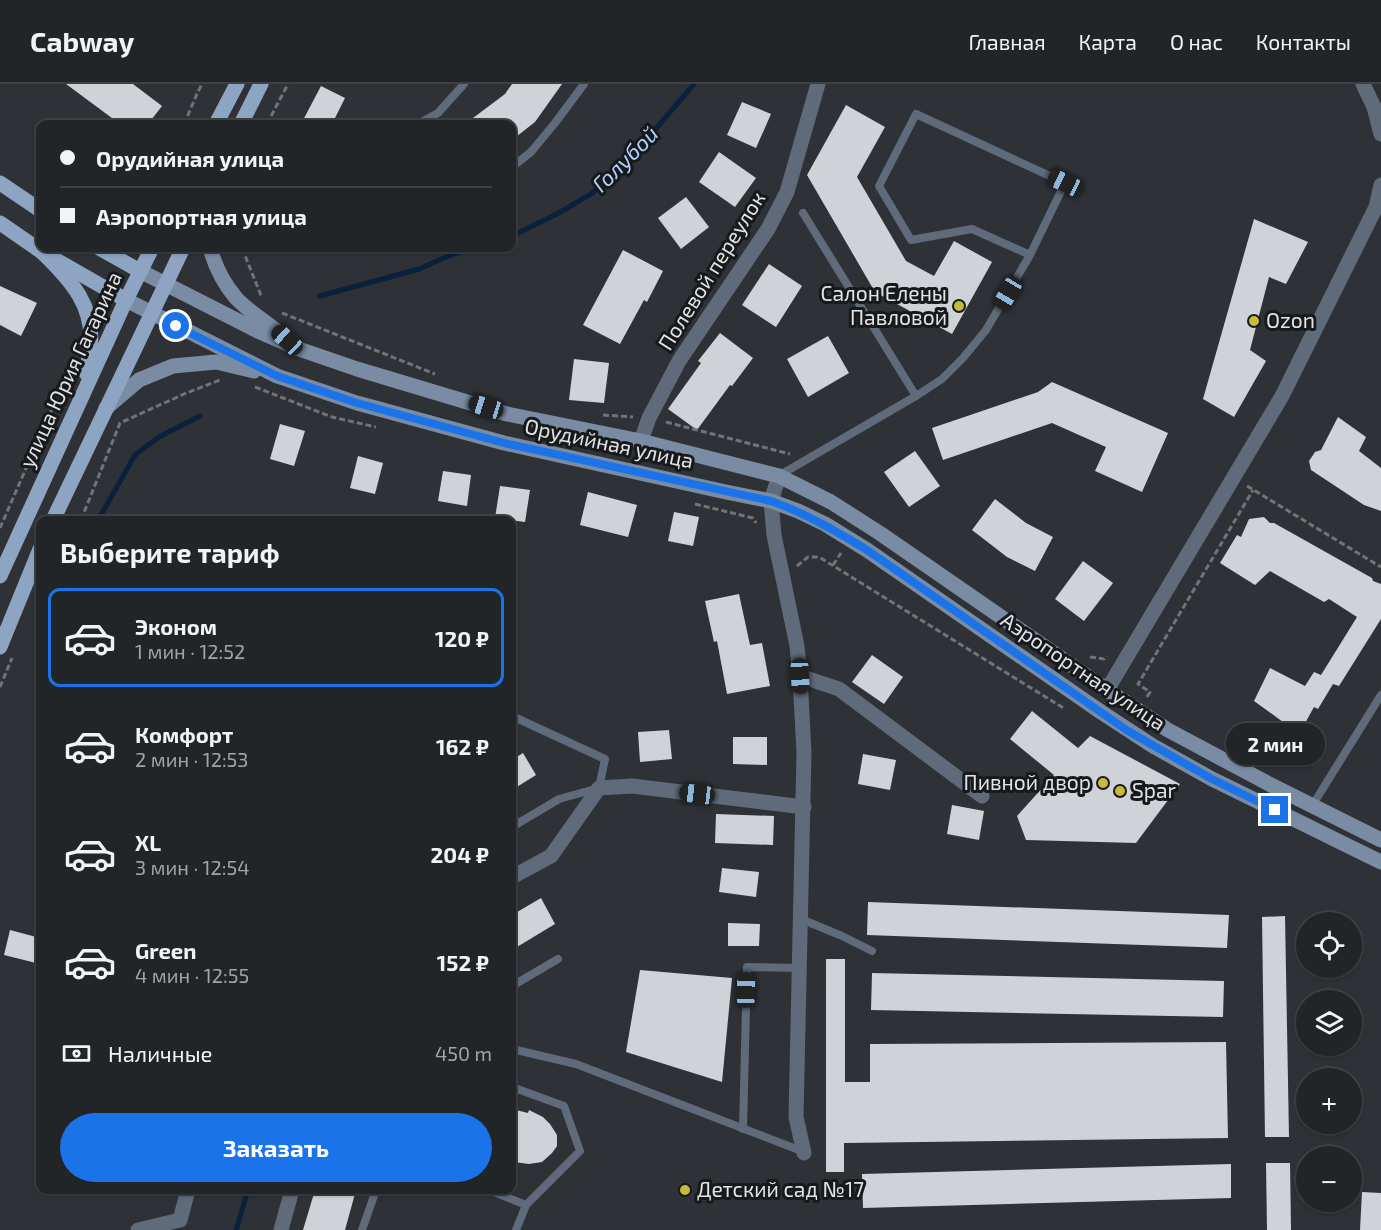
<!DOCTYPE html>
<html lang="ru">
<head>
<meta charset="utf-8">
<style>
	:root { --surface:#222528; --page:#2e3134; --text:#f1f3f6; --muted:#a2a5a8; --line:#3f4245; --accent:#1a73e8 }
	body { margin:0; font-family:"Exo 2",sans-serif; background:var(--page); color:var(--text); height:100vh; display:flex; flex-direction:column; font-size:22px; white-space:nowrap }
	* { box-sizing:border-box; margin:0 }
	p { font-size:20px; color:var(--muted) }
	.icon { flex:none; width:33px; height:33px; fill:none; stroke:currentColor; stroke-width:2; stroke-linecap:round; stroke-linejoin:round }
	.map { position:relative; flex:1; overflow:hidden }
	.sheet { position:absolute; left:36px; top:432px; width:480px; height:678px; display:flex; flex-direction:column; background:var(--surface); border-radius:12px; box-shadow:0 2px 4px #0004,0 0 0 2px var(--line) }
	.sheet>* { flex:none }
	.hud { position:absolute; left:36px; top:36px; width:480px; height:132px; border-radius:12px; box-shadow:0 2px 4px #0004,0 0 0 2px var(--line); display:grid; align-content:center; height:132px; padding:0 24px; background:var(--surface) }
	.tools { position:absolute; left:1296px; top:828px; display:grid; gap:12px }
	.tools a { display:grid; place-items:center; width:66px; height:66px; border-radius:50%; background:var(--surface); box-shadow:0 2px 4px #0004,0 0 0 2px var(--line); font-size:30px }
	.end { position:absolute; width:27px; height:27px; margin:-14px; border:8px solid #1a73e8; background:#fff; box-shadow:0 0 0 3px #fff }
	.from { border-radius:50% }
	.bubble { position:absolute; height:42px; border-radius:21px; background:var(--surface); box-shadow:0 2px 4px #0004,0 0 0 2px var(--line); font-size:20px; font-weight:700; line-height:42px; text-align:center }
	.car { position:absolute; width:18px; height:36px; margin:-18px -9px; border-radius:8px; box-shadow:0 0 4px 2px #0007; background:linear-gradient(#222 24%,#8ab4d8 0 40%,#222 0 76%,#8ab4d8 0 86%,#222 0) }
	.hud b { display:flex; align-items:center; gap:21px; height:57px; font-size:22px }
	.hud b+b { border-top:2px solid var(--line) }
	.hud i { width:15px; height:15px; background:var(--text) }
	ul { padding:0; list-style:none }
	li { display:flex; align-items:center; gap:18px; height:99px; margin:0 12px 9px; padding:0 12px; border:3px solid transparent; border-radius:12px }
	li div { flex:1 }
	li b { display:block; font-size:22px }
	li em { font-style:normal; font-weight:700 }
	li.selected { border-color:var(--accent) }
	li>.icon { width:54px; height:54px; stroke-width:1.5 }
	h2 { padding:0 24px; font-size:27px; line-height:72px }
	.pay { display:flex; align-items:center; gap:15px; height:66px; padding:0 24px; font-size:22px }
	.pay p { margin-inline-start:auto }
	.cta { display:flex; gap:12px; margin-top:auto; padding:12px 24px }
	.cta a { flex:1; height:69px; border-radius:36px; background:var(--accent); color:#fff; font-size:24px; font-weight:700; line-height:69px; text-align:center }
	header { display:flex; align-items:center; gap:36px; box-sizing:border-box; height:84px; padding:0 30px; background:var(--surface); border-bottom:2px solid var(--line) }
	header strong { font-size:28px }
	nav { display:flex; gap:33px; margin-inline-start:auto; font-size:21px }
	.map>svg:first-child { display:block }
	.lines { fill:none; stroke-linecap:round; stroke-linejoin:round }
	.stream { stroke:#09213d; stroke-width:5 }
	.building { fill:#cfd3d8 }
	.path { stroke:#717477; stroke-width:3; stroke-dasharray:6 3; stroke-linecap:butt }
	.service { stroke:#5f6b7a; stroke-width:8 }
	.minor { stroke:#5f6b7a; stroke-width:15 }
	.tertiary { stroke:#5f6b7a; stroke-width:15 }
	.secondary { stroke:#798ca4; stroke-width:15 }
	.primary { stroke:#8da5c3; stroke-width:15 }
	.route { stroke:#1a73e8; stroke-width:8 }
	.poi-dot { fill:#c7bb3c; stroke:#17191b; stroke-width:2 }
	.labels { text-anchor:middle; stroke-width:6; stroke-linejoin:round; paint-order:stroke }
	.street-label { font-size:21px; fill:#e1e3e6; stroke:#17191b }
	.poi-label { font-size:21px; fill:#e1e3e6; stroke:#17191b; text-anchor:start }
	.water-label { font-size:22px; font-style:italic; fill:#aed2fe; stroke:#17191b }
</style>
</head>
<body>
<header>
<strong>Cabway</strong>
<nav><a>Главная</a><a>Карта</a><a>О нас</a><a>Контакты</a></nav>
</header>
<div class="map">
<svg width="1381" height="1146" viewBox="0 0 1381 1146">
	<rect width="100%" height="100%" fill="#2e3135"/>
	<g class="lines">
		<g class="stream">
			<path d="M 512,152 L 557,130 L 591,110 L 623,83 L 694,0"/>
			<path d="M 320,212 L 419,185 L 446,173 L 472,164"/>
			<path d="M 98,436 L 135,371 L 159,353 L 200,332"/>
			<path d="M 236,1146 L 248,1106"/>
		</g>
	</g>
	<g class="building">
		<path d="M 66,0 L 133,0 L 162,22 L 148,40 L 120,40 Z"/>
		<path d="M 512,0 L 562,0 L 535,38 L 512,56 L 512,40 L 465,40 L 505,10 Z"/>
		<path d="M 321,2 L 345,14 L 332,40 L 301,40 Z"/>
		<path d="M 742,18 L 771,30 L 756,64 L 727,51 Z"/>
		<path d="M 846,21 L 885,43 L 857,93 L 906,177 L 934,192 L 954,157 L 992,178 L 952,250 L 875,208 L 807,91 Z"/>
		<path d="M 719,68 L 756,94 L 735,123 L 699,98 Z"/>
		<path d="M 686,113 L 709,143 L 681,165 L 658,134 Z"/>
		<path d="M 1254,135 L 1308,158 L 1286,200 L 1269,193 L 1250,266 L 1266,277 L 1234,333 L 1203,315 Z"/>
		<path d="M 623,166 L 663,187 L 647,218 L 644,216 L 620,260 L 583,241 Z"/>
		<path d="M 769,180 L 802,202 L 776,243 L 742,221 Z"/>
		<path d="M 0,202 L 37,219 L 21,252 L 0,241 Z"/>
		<path d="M 720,249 L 753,274 L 732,302 L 730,301 L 697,346 L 668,325 L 701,279 L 698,277 Z"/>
		<path d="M 828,252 L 849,289 L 808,313 L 787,275 Z"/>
		<path d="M 574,275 L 609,279 L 604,319 L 569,316 Z"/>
		<path d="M 1052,298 L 1168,349 L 1142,408 L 1095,387 L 1106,363 L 1052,339 L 943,376 L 932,344 L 1038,308 Z"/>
		<path d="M 1338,333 L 1366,353 L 1359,367 L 1381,384 L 1381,427 L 1364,421 L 1311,386 L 1309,377 L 1315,368 L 1321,366 Z"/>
		<path d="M 280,340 L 305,347 L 294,382 L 270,375 Z"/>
		<path d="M 915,367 L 940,402 L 909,423 L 884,388 Z"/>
		<path d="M 358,372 L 383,379 L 375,410 L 350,404 Z"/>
		<path d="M 443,387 L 471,391 L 467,422 L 438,417 Z"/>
		<path d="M 500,402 L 530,406 L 525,438 L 495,434 Z"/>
		<path d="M 588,408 L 637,421 L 628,453 L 580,441 Z"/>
		<path d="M 995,415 L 1026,439 L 1053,453 L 1035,487 L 1007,473 L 972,446 Z"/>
		<path d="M 674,428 L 699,433 L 693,462 L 668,457 Z"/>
		<path d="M 1264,433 L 1270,439 L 1274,439 L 1372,494 L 1373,497 L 1381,500 L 1381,535 L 1339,602 L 1333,600 L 1318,625 L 1314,623 L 1304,641 L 1300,643 L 1295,643 L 1283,638 L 1254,617 L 1270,584 L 1305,602 L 1314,588 L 1321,591 L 1357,533 L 1329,515 L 1324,518 L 1270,487 L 1255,501 L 1220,479 L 1237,451 L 1241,453 L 1249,435 Z"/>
		<path d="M 1083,477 L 1113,499 L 1084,537 L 1055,515 Z"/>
		<path d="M 739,510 L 750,561 L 762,559 L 770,602 L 727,610 L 717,557 L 714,558 L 705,517 Z"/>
		<path d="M 872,571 L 903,593 L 884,620 L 852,598 Z"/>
		<path d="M 1032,627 L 1078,664 L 1090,652 L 1180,700 L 1136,759 L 1026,756 L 1017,732 L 1054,691 L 1010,655 Z"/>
		<path d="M 669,646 L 672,675 L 640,678 L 638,648 Z"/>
		<path d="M 733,653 L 767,653 L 767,681 L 733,680 Z"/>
		<path d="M 523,669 L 536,691 L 512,706 L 512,676 Z"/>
		<path d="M 863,670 L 896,676 L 890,706 L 858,700 Z"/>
		<path d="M 952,721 L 984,727 L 979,756 L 947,750 Z"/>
		<path d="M 716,730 L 774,732 L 773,761 L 715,759 Z"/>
		<path d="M 722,784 L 759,788 L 756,813 L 719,808 Z"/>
		<path d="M 541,814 L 555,840 L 512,866 L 512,831 Z"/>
		<path d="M 868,818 L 1229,831 L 1227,864 L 867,851 Z"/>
		<path d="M 1285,832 L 1289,1053 L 1265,1053 L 1262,833 Z"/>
		<path d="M 728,839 L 760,840 L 759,862 L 728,862 Z"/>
		<path d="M 10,846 L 40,854 L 40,861 L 36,879 L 4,871 Z"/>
		<path d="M 826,875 L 845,875 L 845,998 L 870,998 L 870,960 L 1226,958 L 1228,1054 L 844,1059 L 844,1088 L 826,1088 Z"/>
		<path d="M 640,886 L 732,894 L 722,998 L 626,968 Z"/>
		<path d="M 872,889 L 1224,897 L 1223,933 L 871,926 Z"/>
		<path d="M 512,1025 L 528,1029 L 529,1026 L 543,1033 L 550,1040 L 557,1051 L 557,1062 L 552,1069 L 542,1078 L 529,1080 L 514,1078 L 514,1075 L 512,1075 Z"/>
		<path d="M 1266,1079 L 1290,1079 L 1291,1146 L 1267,1146 Z"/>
		<path d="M 1231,1080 L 1231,1114 L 863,1124 L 862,1090 Z"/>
		<path d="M 315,1106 L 356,1106 L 345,1146 L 303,1146 Z"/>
		<path d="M 1362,1108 L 1381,1109 L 1381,1146 L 1360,1146 Z"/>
	</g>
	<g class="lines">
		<g class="path">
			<path d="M 184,40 C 190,27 195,13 202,0"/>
			<path d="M 267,40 L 288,0"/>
			<path d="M 242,164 L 262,214"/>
			<path d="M 282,229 L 435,290"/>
			<path d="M 255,303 L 332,333 L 376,343"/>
			<path d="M 603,331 L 633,333"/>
			<path d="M 666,338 L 790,370"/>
			<path d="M 1247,402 L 1381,483"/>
			<path d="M 695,420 L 753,434 L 756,439"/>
			<path d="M 81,436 L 120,339 L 184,310 L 220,296"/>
			<path d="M 0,444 L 69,286"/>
			<path d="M 833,481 L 841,469"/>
			<path d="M 797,482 L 808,473 L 819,473 L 1065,625"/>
			<path d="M 1090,573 L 1104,575 L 1107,572"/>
			<path d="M 0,603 L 12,574"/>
			<path d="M 1147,613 L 1150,608 L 1138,600 L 1253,406"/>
		</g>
		<g class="service">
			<path d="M 418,40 L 438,29 L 464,0"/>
			<path d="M 512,83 L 531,68 L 555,39 L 584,0"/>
			<path d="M 803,129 L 916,312"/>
			<path d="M 780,391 L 916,312 L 942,295 L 963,274 L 986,246 L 1030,171 L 1065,99 L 916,30 L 879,102 L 911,156 L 972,145 L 1030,171"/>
			<path d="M 512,632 L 605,675 L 599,704 L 559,715 L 512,743"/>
			<path d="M 1312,722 L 1381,611"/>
			<path d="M 801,835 L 842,852 L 872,867"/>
			<path d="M 512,902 L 558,875"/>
			<path d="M 512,965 L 576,980 L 804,1068"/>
			<path d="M 512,1003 L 564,1022 L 580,1067 L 526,1121 L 516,1146"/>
			<path d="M 743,1045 L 747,883 L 800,884"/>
			<path d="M 489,1106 L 526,1121"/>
			<path d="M 362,1146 L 376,1106"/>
		</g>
		<g class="minor">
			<path d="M 1363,0 L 1374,23 L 1381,50"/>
			<path d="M 641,357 L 649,334 L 679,277 L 768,145 L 787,108 L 818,0"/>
			<path d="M 800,592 L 839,605 L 982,712"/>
			<path d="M 1107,606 L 1282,312 L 1376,123 L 1381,101"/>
			<path d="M 512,793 L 551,772 L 599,704 L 632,702 L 804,723"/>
			<path d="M 138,1146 L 180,1136 L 188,1106"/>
			<path d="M 281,1146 L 292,1106"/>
		</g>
		<path class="tertiary" d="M 779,392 L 771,417 L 774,451 L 797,562 L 800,592 L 804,669 L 796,1033 L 804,1069"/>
		<g class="secondary">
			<path d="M 210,164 C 215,182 224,200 236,214 C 250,229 270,240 285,254"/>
			<path d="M 140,187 L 260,248 L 296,264 L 357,285 L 507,330 L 641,357 L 779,392 L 831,418 L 881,450 L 1107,606 L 1168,646 L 1269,700 L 1381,756"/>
			<path d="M 126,216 L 277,292 L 357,319 L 504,359 L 726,408 L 771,417 L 798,427 L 825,440 L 867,466 L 1101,628 L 1153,662 L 1212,695 L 1381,778"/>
			<path d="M 106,324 L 139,296 L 173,282 L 216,278 L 254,287"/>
		</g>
		<g class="primary">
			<path d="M 216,40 L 237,0"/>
			<path d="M 241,40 L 261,0"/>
			<path d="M 0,99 L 40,126"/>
			<path d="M 0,139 L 42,168 L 126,216"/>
			<path d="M 99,164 L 140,187"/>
			<path d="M 42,168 C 71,196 96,223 90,266 C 89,274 87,282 86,289"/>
			<path d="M 53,436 L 183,164"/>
			<path d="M 0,492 L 126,216 L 152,164"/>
			<path d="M 0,563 L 40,465"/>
		</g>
	</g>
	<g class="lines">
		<path class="route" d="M 176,242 L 277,292 L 357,319 L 504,359 L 771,417 C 805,429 836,447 867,466 L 1128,647 L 1212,695 L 1275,726"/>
	</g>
	<g class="poi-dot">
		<circle cx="959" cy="222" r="6"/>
		<circle cx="1254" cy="237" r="6"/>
		<circle cx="1103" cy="699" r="6"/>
		<circle cx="1120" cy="707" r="6"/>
		<circle cx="685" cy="1106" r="6"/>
	</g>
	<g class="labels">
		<g class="street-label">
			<text transform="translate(712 187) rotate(-58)" y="7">Полевой переулок</text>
			<text transform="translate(71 286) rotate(-65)" y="7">улица Юрия Гагарина</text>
			<text transform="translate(609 360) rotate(12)" y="7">Орудийная улица</text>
			<text transform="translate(1083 588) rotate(34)" y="7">Аэропортная улица</text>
		</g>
		<g class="poi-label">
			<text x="947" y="217" text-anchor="end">Салон Елены<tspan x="947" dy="24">Павловой</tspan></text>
			<text x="1266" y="244">Ozon</text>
			<text x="1091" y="706" text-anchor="end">Пивной двор</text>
			<text x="1132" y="714">Spar</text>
			<text x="697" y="1113">Детский сад №17</text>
		</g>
		<g class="water-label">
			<text transform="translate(625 75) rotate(-45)" y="8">Голубой</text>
		</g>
	</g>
</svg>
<div class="tools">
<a><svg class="icon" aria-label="locate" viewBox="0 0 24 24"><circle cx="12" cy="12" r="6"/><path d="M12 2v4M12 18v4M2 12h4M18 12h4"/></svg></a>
<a><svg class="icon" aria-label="layers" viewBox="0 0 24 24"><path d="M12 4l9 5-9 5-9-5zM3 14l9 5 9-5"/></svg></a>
<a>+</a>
<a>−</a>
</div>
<i class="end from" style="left:176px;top:242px"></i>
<i class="end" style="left:1275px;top:726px"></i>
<div class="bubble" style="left:1226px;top:639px;width:99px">2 мин</div>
<i class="car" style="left:1065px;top:99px;rotate:295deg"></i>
<i class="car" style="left:1008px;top:209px;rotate:210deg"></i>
<i class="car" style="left:287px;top:256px;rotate:313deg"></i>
<i class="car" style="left:486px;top:323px;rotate:287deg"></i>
<i class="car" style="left:800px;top:592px;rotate:177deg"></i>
<i class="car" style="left:697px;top:710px;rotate:277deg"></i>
<i class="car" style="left:746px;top:906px;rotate:1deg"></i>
<div class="hud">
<b><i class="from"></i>Орудийная улица</b>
<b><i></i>Аэропортная улица</b>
</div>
<section class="sheet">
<h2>Выберите тариф</h2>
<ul>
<li class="selected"><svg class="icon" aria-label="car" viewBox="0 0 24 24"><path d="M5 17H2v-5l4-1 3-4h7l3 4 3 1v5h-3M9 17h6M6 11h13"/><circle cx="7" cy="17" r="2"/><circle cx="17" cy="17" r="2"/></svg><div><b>Эконом</b><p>1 мин · 12:52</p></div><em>120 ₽</em></li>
<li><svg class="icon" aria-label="car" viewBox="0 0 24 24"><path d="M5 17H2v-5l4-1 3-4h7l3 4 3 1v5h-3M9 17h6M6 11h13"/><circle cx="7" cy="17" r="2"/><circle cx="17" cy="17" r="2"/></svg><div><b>Комфорт</b><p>2 мин · 12:53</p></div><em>162 ₽</em></li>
<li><svg class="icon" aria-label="car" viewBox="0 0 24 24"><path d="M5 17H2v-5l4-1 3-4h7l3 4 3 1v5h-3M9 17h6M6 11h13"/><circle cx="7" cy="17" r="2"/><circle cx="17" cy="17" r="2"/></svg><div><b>XL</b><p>3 мин · 12:54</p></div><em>204 ₽</em></li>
<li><svg class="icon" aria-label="car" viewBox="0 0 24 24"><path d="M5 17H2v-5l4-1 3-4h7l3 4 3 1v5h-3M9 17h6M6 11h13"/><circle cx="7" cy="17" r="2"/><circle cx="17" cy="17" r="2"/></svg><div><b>Green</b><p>4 мин · 12:55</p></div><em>152 ₽</em></li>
</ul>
<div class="pay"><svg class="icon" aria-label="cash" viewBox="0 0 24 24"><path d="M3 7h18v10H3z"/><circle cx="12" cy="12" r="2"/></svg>Наличные<p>450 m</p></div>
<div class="cta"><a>Заказать</a></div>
</section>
</div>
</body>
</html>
